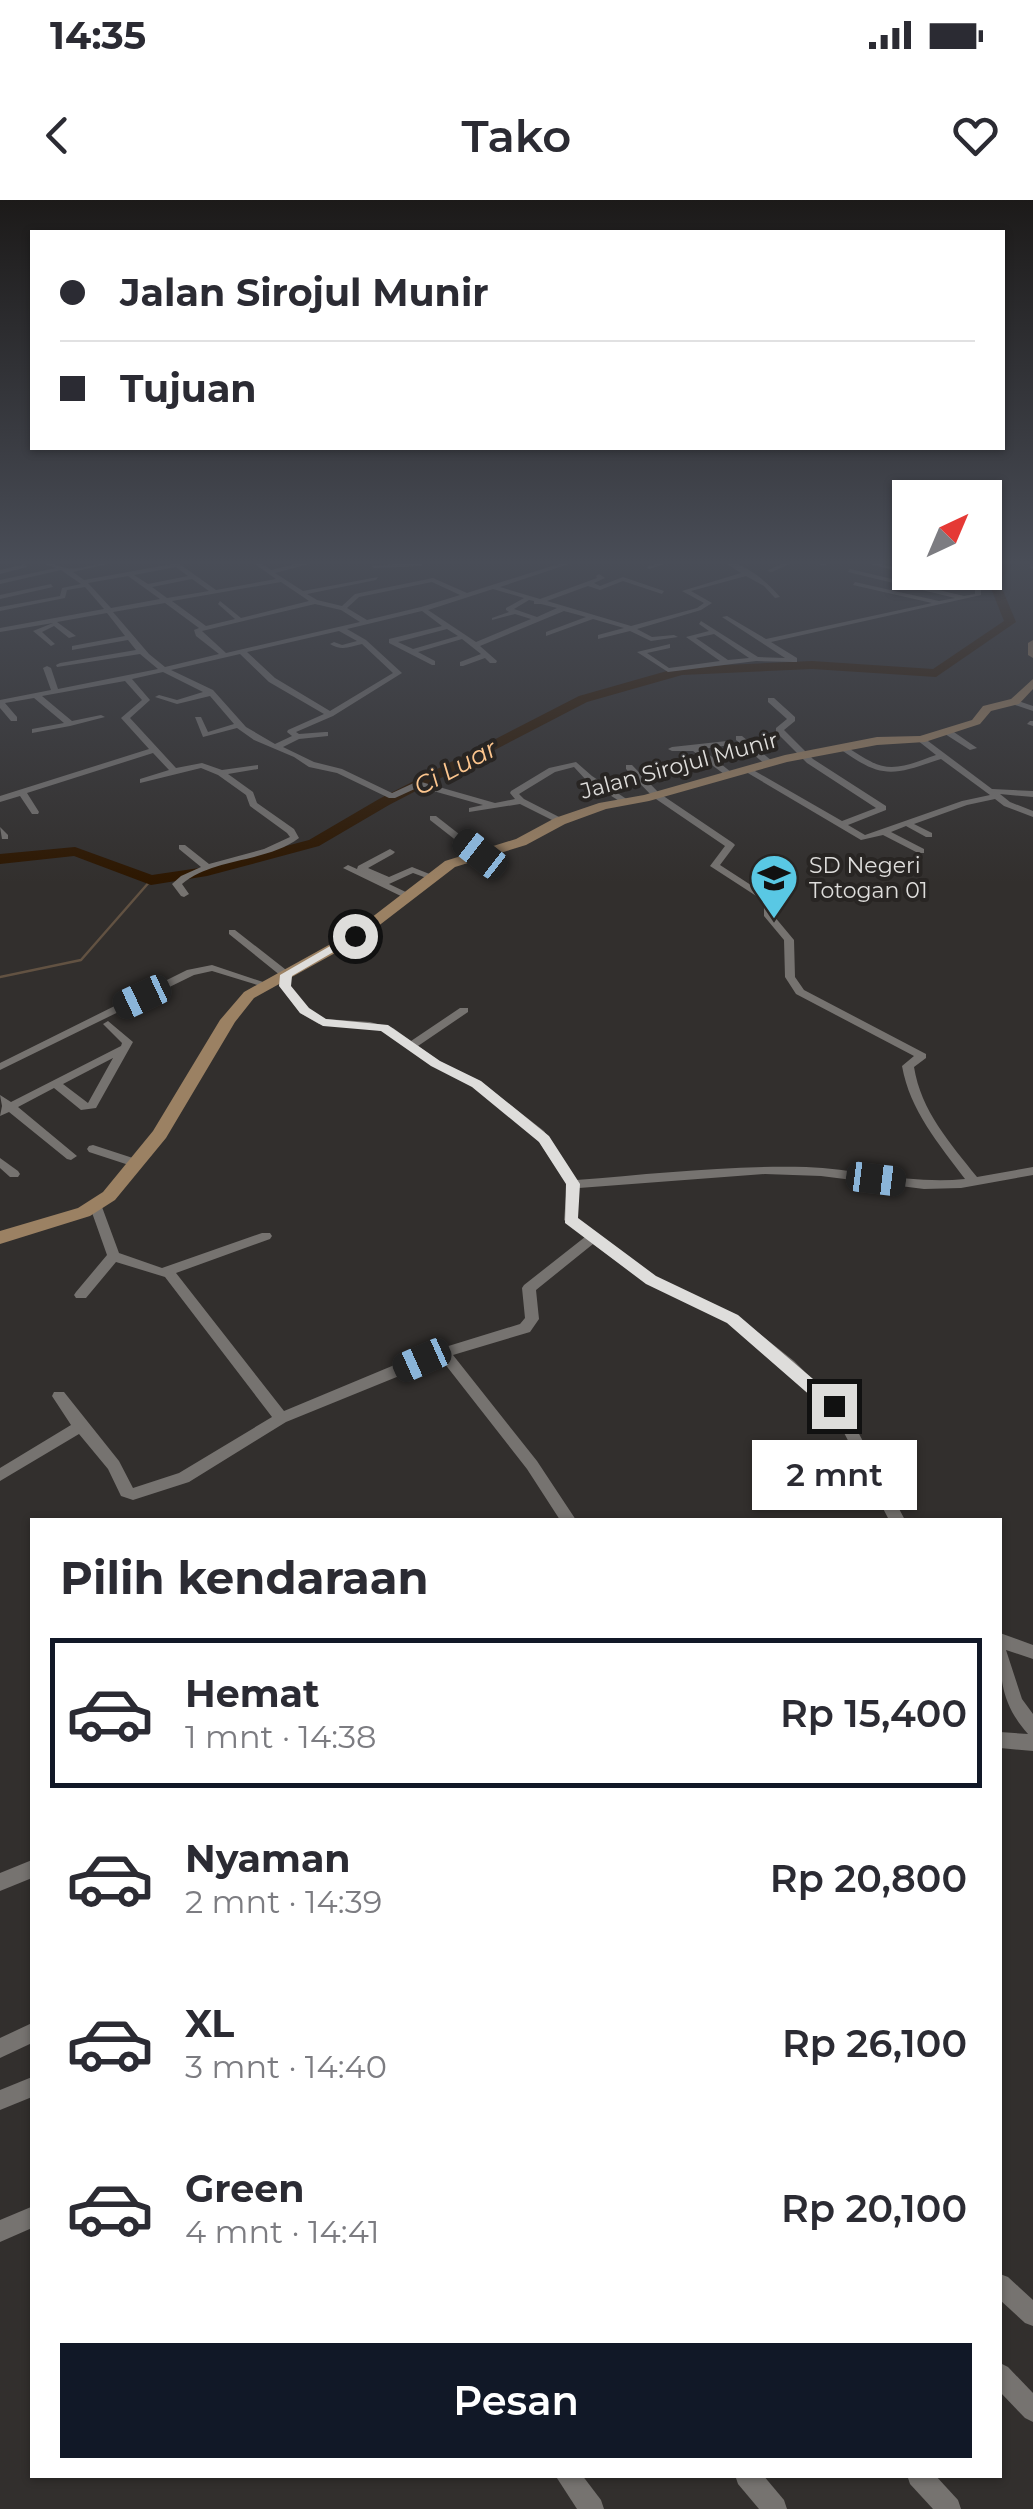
<!DOCTYPE html>
<html lang="id">
<head>
<meta charset="utf-8">
<style>
	:root { --surface:#fff; --page:#f2f2f3; --text:#2b2b33; --muted:#7c7c81; --line:#e1e1e2; --accent:#111827 }
	body { margin:0; font-family:Montserrat,sans-serif; background:var(--page); color:var(--text); height:100vh; display:flex; flex-direction:column; font-size:38px; white-space:nowrap }
	* { box-sizing:border-box; margin:0 }
	p { font-size:32px; color:var(--muted) }
	.icon { flex:none; width:55px; height:55px; fill:none; stroke:currentColor; stroke-width:2; stroke-linecap:round; stroke-linejoin:round }
	.map { position:relative; flex:1; overflow:hidden }
	.panel { position:absolute; left:30px; top:1318px; width:972px; height:960px; display:flex; flex-direction:column; background:var(--surface); border-radius:0px; box-shadow:0 2px 8px #0004 }
	.panel>* { flex:none }
	.hud { position:absolute; left:30px; top:30px; width:975px; height:220px; border-radius:0px; box-shadow:0 2px 8px #0004; display:grid; align-content:center; height:220px; padding:0 30px; background:var(--surface) }
	.needle { width:65px; rotate:44deg }
	.buttons { position:absolute; left:892px; top:280px; display:grid; gap:20px }
	.buttons a { display:grid; place-items:center; width:110px; height:110px; border-radius:0px; background:var(--surface); box-shadow:0 2px 8px #0004; font-size:50px }
	.end { position:absolute; width:45px; height:45px; margin:-22px; border:12px solid #dedddb; background:#111; box-shadow:0 0 0 5px #111 }
	.from { border-radius:50% }
	.bubble { position:absolute; height:70px; border-radius:0px; background:var(--surface); box-shadow:0 2px 8px #0004; font-size:32px; font-weight:600; line-height:70px; text-align:center }
	.car { position:absolute; width:30px; height:60px; margin:-30px -15px; border-radius:12px; box-shadow:0 0 8px 2px #0007; background:linear-gradient(#222 24%,#8ab4d8 0 40%,#222 0 76%,#8ab4d8 0 86%,#222 0) }
	.hud b { display:flex; align-items:center; gap:35px; height:95px; font-size:38px }
	.hud b+b { border-top:2px solid var(--line) }
	.hud i { width:25px; height:25px; background:var(--text) }
	ul { padding:0; list-style:none }
	li { display:flex; align-items:center; gap:30px; height:150px; margin:0 20px 15px; padding:0 10px; border:5px solid transparent; border-radius:0px }
	li div { flex:1 }
	li b { display:block; font-size:38px }
	li em { font-style:normal; font-weight:600 }
	li.active { border-color:var(--accent) }
	li>.icon { width:90px; height:90px; stroke-width:1.5 }
	h2 { padding:0 30px; font-size:45px; line-height:120px }
	.button { display:flex; gap:20px; margin-top:auto; padding:20px 30px }
	.button a { flex:1; height:115px; border-radius:0px; background:var(--accent); color:#fff; font-size:40px; font-weight:600; line-height:115px; text-align:center }
	.status { display:flex; justify-content:space-between; align-items:center; height:70px; padding:0 50px; background:var(--surface); direction:ltr }
	.status svg { height:28px; fill:currentColor }
	header { display:flex; justify-content:space-between; align-items:center; height:130px; padding:0 30px; background:var(--surface); font-size:45px; font-weight:600 }
	.map>svg:first-child { display:block }
	.lines { fill:none; stroke-linecap:round; stroke-linejoin:round }
	.stream { stroke:#625242; stroke-width:2.5 }
	.river { fill:#2d1700; fill-rule:evenodd }
	.street { fill:#767370; fill-rule:evenodd }
	.secondary { fill:#9b8163; fill-rule:evenodd }
	.route { fill:#dedddb }
	.labels { text-anchor:middle; stroke-width:8; stroke-linejoin:round; paint-order:stroke }
	.far-street-label { font-size:22px; fill:#dedddb; stroke:#282523 }
	.far-poi-label { font-size:22px; fill:#dedddb; stroke:#282523; text-anchor:start }
	.far-water-label { font-size:25px; font-style:italic; fill:#fdc68e; stroke:#282523 }
</style>
</head>
<body>
<div class="status"><b>14:35</b><svg viewBox="0 0 49 12"><path d="M0 12V9h3v3zM5 12V6h3v6zM10 12V3h3v9zM15 12V0h3v12zM26 1h20v11H26zM47 4h2v5h-2z"/></svg></div>
<header><svg class="icon" aria-label="back" viewBox="0 0 24 24"><path d="M15 5l-7 7 7 7"/></svg>Tako<svg class="icon" aria-label="heart" viewBox="0 0 24 24"><path d="M12 20l-8-8c-3-5 5-10 8-4 3-6 11-1 8 4z"/></svg></header>
<div class="map">
<svg width="1033" height="2309" viewBox="0 0 1033 2309">
	<rect width="100%" height="100%" fill="#322f2d"/>
	<g class="lines">
		<path class="stream" d="M 0,777 L 81,760 L 151,680"/>
		<path class="river" d="M 1006,360 L 1017,360 L 999,381 L 1016,422 L 936,477 L 812,469 L 682,475 L 587,502 L 389,605 L 319,646 L 207,676 L 151,685 L 74,656 L 0,664 L 0,654 L 75,647 L 152,675 L 206,667 L 309,640 L 379,599 L 579,496 L 681,467 L 812,461 L 933,469 L 1004,421 L 988,381 Z"/>
		<g class="street">
			<path d="M 35,360 C 49,360 55,366 66,368 C 78,371 108,360 124,360 L 73,372 L 84,380 L 172,364 L 167,360 L 174,360 L 216,390 L 276,379 L 249,360 L 257,360 L 271,370 L 312,360 L 324,360 L 275,373 L 303,391 L 378,377 L 376,380 L 307,394 L 317,400 L 342,406 L 355,394 L 433,378 L 467,393 L 571,360 L 581,360 L 500,387 L 540,399 L 597,378 L 596,376 L 599,374 L 605,378 L 594,383 L 600,386 L 623,377 L 664,391 L 662,394 L 623,381 L 600,390 L 588,386 L 547,401 L 631,426 L 697,408 L 704,403 L 682,391 L 741,373 L 721,360 C 742,361 767,381 780,397 L 775,398 L 764,386 L 746,376 L 691,391 L 712,403 L 701,410 L 637,429 L 652,437 L 674,435 L 678,437 L 651,441 L 630,431 L 598,439 L 598,435 L 624,428 L 593,419 L 546,436 L 546,432 L 586,417 L 564,411 L 480,446 L 497,461 L 496,463 L 490,463 L 485,458 L 463,466 L 460,466 L 460,462 L 481,454 L 462,439 L 418,452 L 435,461 L 435,465 L 432,465 L 389,443 L 389,439 L 442,426 L 422,411 L 347,429 L 366,440 L 402,473 L 333,516 L 296,532 L 299,534 L 325,532 L 328,532 L 328,536 L 299,539 L 283,547 L 314,562 L 342,569 L 392,593 L 418,581 L 495,603 L 515,599 L 510,593 L 511,591 L 549,568 L 576,562 L 592,576 L 631,602 L 624,604 L 586,580 L 574,567 L 555,572 L 519,594 L 524,599 L 563,619 L 563,623 L 560,624 L 520,604 L 469,612 L 469,608 L 483,605 L 419,587 L 395,598 L 389,598 L 337,573 L 309,567 L 294,557 L 254,540 L 237,528 L 203,537 L 195,517 L 201,517 L 208,532 L 234,524 L 210,496 L 177,504 L 155,497 L 159,495 L 177,500 L 203,492 L 163,472 L 132,479 L 150,500 L 130,518 L 176,568 L 202,563 L 222,570 L 258,565 L 258,569 L 228,574 L 253,592 L 257,603 L 294,629 L 299,638 C 266,663 214,657 182,684 L 189,694 L 184,697 L 181,696 L 172,684 L 181,676 L 201,667 L 179,649 L 179,645 L 185,645 L 209,664 L 264,649 L 290,637 L 287,633 L 250,606 L 246,595 L 218,575 L 201,568 L 140,583 L 140,579 L 169,570 L 153,553 L 27,593 L 39,612 L 38,614 L 32,614 L 20,596 L 0,602 L 0,596 L 149,549 L 121,518 L 142,500 L 125,481 L 42,496 L 72,521 L 101,515 L 105,517 L 70,526 L 32,533 L 32,529 L 64,523 L 34,498 L 5,503 L 17,517 L 17,521 L 11,521 L 0,508 L 0,500 L 51,490 L 43,468 L 47,466 L 51,468 L 58,489 L 158,469 L 140,454 L 57,467 L 56,465 L 60,463 L 136,450 L 128,440 L 72,450 L 72,446 L 125,436 L 107,413 L 57,422 L 76,436 L 69,438 L 54,426 L 42,432 L 55,444 L 51,446 L 33,431 L 53,423 L 0,432 L 0,428 L 104,409 L 85,387 L 67,390 L 65,398 L 0,411 L 0,407 L 60,396 L 62,388 L 81,384 L 61,370 L 0,384 L 0,380 L 56,368 ZM 176,367 L 188,376 L 148,384 L 134,375 ZM 128,376 L 160,399 L 111,408 L 88,383 ZM 192,379 L 209,391 L 167,398 L 152,387 ZM 281,382 L 309,401 L 241,418 L 220,401 L 218,404 L 235,419 L 206,426 L 172,401 ZM 432,382 L 460,395 L 421,407 L 367,420 L 347,408 L 359,397 ZM 493,389 L 524,398 L 506,408 L 506,410 L 509,412 L 492,418 L 492,420 L 515,414 L 531,419 L 476,442 L 428,410 ZM 529,400 L 534,401 L 534,404 L 541,404 L 557,408 L 537,417 L 514,409 ZM 165,403 L 199,428 L 194,430 L 196,436 L 219,454 L 165,467 L 149,454 L 113,412 ZM 315,404 L 341,410 L 360,422 L 226,453 L 202,431 ZM 447,429 L 458,436 L 413,449 L 398,442 ZM 339,431 L 357,441 L 342,445 L 334,442 L 330,444 C 341,451 350,447 362,444 L 393,473 L 330,511 L 275,478 L 247,452 ZM 240,454 L 269,482 L 324,514 L 288,530 L 287,532 L 292,536 L 275,544 L 246,527 L 213,490 L 171,470 Z"/>
			<path d="M 420,360 L 426,360 L 421,366 L 374,368 L 371,366 L 419,362 Z"/>
			<path d="M 450,360 L 456,360 L 457,362 L 454,364 Z"/>
			<path d="M 666,360 L 677,360 L 649,369 L 646,367 Z"/>
			<path d="M 789,360 L 798,360 L 772,372 L 767,371 Z"/>
			<path d="M 813,360 L 821,360 L 827,365 L 822,366 Z"/>
			<path d="M 855,360 L 866,360 L 964,386 L 961,388 Z"/>
			<path d="M 894,360 L 910,361 L 910,365 L 895,361 Z"/>
			<path d="M 987,360 L 994,360 L 985,367 Z"/>
			<path d="M 1033,362 L 1033,369 L 1030,368 L 1030,364 Z"/>
			<path d="M 25,364 L 27,367 L 0,374 L 0,370 Z"/>
			<path d="M 850,369 L 964,396 L 975,394 L 975,379 L 950,372 L 975,375 L 975,372 L 981,372 L 981,395 L 771,442 L 797,458 L 797,462 L 794,462 L 756,461 L 668,472 L 637,452 L 670,444 L 670,448 L 647,453 L 669,468 L 720,461 L 686,437 L 709,431 L 699,424 L 701,421 L 758,457 L 785,458 L 722,417 L 727,416 L 766,439 L 932,403 L 853,385 L 855,382 L 939,401 L 955,398 L 848,372 ZM 714,434 L 749,458 L 728,460 L 696,438 Z"/>
			<path d="M 51,384 L 53,387 L 0,399 L 0,395 Z"/>
			<path d="M 768,498 L 774,498 L 795,517 L 795,521 L 784,530 L 813,559 L 886,606 L 886,610 L 848,625 L 865,635 L 962,601 L 990,595 L 941,559 C 893,575 883,580 840,549 L 840,545 C 851,548 859,556 870,561 C 892,574 913,563 936,555 L 917,540 L 924,538 L 992,589 L 1033,591 L 1033,597 L 1000,594 L 1010,602 L 1033,611 L 1033,617 L 1004,606 L 995,599 L 967,605 L 914,624 L 932,633 L 932,637 L 926,637 L 906,626 L 891,632 L 924,649 L 924,653 L 918,653 L 883,635 L 861,640 L 741,569 L 748,567 L 842,621 L 876,608 L 807,563 L 776,532 L 776,528 L 787,519 L 768,502 Z"/>
			<path d="M 1015,500 L 1033,506 L 1033,511 L 1012,504 L 1012,500 Z"/>
			<path d="M 1030,521 L 1033,521 L 1033,526 L 1027,524 Z"/>
			<path d="M 948,530 L 951,530 L 977,548 L 970,550 L 945,534 L 944,532 Z"/>
			<path d="M 736,536 L 742,536 L 772,561 L 772,565 L 766,565 L 736,540 Z"/>
			<path d="M 727,541 L 730,541 L 730,545 L 702,549 L 731,572 L 731,576 L 728,577 L 693,551 L 672,551 L 668,549 L 672,547 Z"/>
			<path d="M 626,565 L 632,565 L 659,593 L 733,643 L 735,645 L 720,665 L 774,700 L 774,716 L 794,740 L 795,777 L 804,790 L 926,854 L 926,858 L 914,867 C 921,911 950,943 977,977 L 1033,967 L 1033,975 L 961,988 L 924,989 L 821,976 L 765,974 L 579,988 L 576,1018 L 656,1077 L 737,1116 L 794,1161 L 850,1217 L 905,1320 L 889,1320 L 840,1225 L 784,1169 L 727,1122 L 646,1083 L 593,1044 L 536,1090 L 539,1119 L 530,1132 L 453,1155 L 537,1261 L 576,1320 L 560,1320 L 527,1269 L 441,1159 L 286,1222 L 189,1282 L 133,1300 L 121,1296 L 108,1269 L 79,1234 L 0,1281 L 0,1268 L 71,1225 L 52,1196 L 54,1192 L 64,1192 L 119,1261 L 133,1288 L 179,1273 L 272,1217 L 165,1077 L 116,1062 L 86,1098 L 76,1098 L 74,1095 L 76,1092 L 107,1055 L 90,1007 L 92,1004 L 100,1004 L 102,1007 L 119,1053 L 162,1068 L 262,1033 L 270,1033 L 272,1036 L 270,1039 L 176,1073 L 284,1211 L 416,1156 L 520,1124 L 525,1118 L 522,1088 L 524,1085 L 585,1037 L 564,1020 L 567,984 L 536,937 L 473,886 L 431,865 L 385,832 L 366,827 L 319,824 L 300,813 L 280,786 L 281,776 L 229,734 L 229,730 L 235,730 L 290,773 L 290,786 L 308,809 L 325,819 L 370,822 L 393,828 L 411,841 L 460,808 L 468,808 L 468,812 L 418,846 L 439,861 L 481,882 L 544,931 L 576,980 C 652,974 729,965 806,967 C 859,969 912,985 965,979 C 939,944 910,911 902,866 L 914,856 L 796,794 L 785,777 L 784,740 L 764,716 L 764,701 L 710,666 L 725,646 L 653,597 L 626,569 Z"/>
			<path d="M 430,616 L 436,616 L 482,652 L 482,656 L 476,656 L 430,620 Z"/>
			<path d="M 0,627 L 8,635 L 8,639 L 2,639 Z"/>
			<path d="M 390,649 L 395,652 L 393,654 L 368,668 L 389,677 L 412,667 L 437,677 L 432,680 L 413,673 L 389,684 L 410,694 L 412,696 L 407,699 L 343,668 L 348,665 L 357,669 L 358,666 Z"/>
			<path d="M 212,765 L 269,784 L 264,787 L 212,771 L 194,775 L 0,870 L 0,863 L 187,770 Z"/>
			<path d="M 108,821 L 133,842 L 96,908 L 81,910 L 54,888 L 18,907 L 77,956 L 71,960 L 67,959 L 9,912 L 0,916 L 2,906 L 0,895 L 11,902 L 121,846 L 122,843 L 103,824 ZM 113,858 L 88,903 L 63,884 Z"/>
			<path d="M 93,945 L 142,961 L 144,964 L 138,968 L 89,952 L 87,949 L 89,946 Z"/>
			<path d="M 0,958 L 18,971 L 20,974 L 18,977 L 10,977 L 0,968 Z"/>
			<path d="M 1000,1433 L 1033,1445 L 1033,1459 L 1006,1450 L 1022,1499 L 1033,1514 L 1033,1551 L 1000,1548 L 1000,1532 L 1028,1534 C 999,1501 1000,1475 1000,1433 Z"/>
			<path d="M 32,1660 L 32,1678 L 0,1691 L 0,1673 Z"/>
			<path d="M 32,1823 L 32,1843 L 0,1858 L 0,1838 Z"/>
			<path d="M 32,1877 L 32,1897 L 0,1910 L 0,1890 Z"/>
			<path d="M 31,2007 L 32,2028 L 0,2042 L 0,2020 Z"/>
			<path d="M 1000,2074 L 1008,2077 L 1033,2100 L 1033,2126 L 1025,2123 L 1000,2100 Z"/>
			<path d="M 1000,2163 L 1008,2167 L 1033,2193 L 1033,2222 L 1025,2218 L 1000,2192 Z"/>
			<path d="M 555,2275 L 582,2275 L 601,2300 L 604,2309 L 577,2309 Z"/>
			<path d="M 735,2275 L 763,2275 L 784,2300 L 787,2309 L 759,2309 L 738,2284 Z"/>
			<path d="M 907,2275 L 935,2275 L 958,2300 L 961,2309 L 933,2309 L 910,2284 Z"/>
		</g>
		<g class="secondary">
			<path d="M 1033,440 L 1033,458 L 1028,455 L 1028,443 Z"/>
			<path d="M 1033,479 L 1033,489 L 1019,504 L 991,511 L 980,524 L 925,542 L 877,545 L 787,562 L 649,601 L 606,609 L 565,624 L 526,645 L 455,667 L 364,737 L 254,798 L 235,822 L 166,938 L 115,1000 L 90,1016 L 0,1044 L 0,1031 L 78,1008 L 103,992 L 153,931 L 220,820 L 244,792 L 354,731 L 445,661 L 516,639 L 555,618 L 599,603 L 644,595 L 785,555 L 877,537 L 920,536 L 972,520 L 983,506 L 1011,499 Z"/>
		</g>
	</g>
	<linearGradient id="sky" x2="0" y2="1"><stop stop-color="#1c1a19"/><stop offset="0.53" stop-color="#494d57"/><stop offset="1" stop-color="#494d57" stop-opacity="0"/></linearGradient>
	<rect width="1033" height="683" fill="url(#sky)"/>
	<path class="route" d="M 351,734 L 361,736 L 292,776 L 291,786 L 309,808 L 326,819 L 388,825 L 440,861 L 481,881 L 549,936 L 580,984 L 578,1018 L 656,1076 L 738,1115 L 840,1202 L 840,1211 L 828,1211 L 727,1123 L 646,1084 L 565,1023 L 566,984 L 539,942 L 472,887 L 431,866 L 381,831 L 323,826 L 300,813 L 279,786 L 280,775 Z"/>
	<defs>
		<g id="school-pin" transform="scale(2.5)"><path d="M0 17L-7.5 6A9.5 9.5 0 1 1 7.5 6Z" fill="#59c8e4" stroke="#282523"/><path d="M0-5L7-2L0 1L-7-2ZM-4 1L0 2.5L4 1V4Q0 6-4 4Z" fill="#111"/></g>
	</defs>
	<g fill-rule="evenodd">
		<use href="#school-pin" x="774" y="678"/>
	</g>
	<g class="labels">
		<g class="far-street-label">
			<text transform="translate(679 565) rotate(-15)" y="8">Jalan Sirojul Munir</text>
		</g>
		<g class="far-poi-label">
			<text x="809" y="673">SD Negeri<tspan x="809" dy="25">Totogan 01</tspan></text>
		</g>
		<g class="far-water-label">
			<text transform="translate(455 567) rotate(-28)" y="9">Ci Luar</text>
		</g>
	</g>
</svg>
<div class="buttons">
<a><svg class="needle" viewBox="-14 -14 28 28"><path d="M0-13l5 13h-10z" fill="#e53935"/><path d="M0 13l5-13h-10z" fill="#7c7c81"/></svg></a>
</div>
<i class="end from" style="left:355px;top:736px"></i>
<i class="end" style="left:834px;top:1206px"></i>
<div class="bubble" style="left:752px;top:1240px;width:165px">2 mnt</div>
<i class="car" style="left:480px;top:654px;rotate:308deg"></i>
<i class="car" style="left:142px;top:797px;rotate:245deg"></i>
<i class="car" style="left:876px;top:979px;rotate:97deg"></i>
<i class="car" style="left:422px;top:1160px;rotate:246deg"></i>
<div class="hud">
<b><i class="from"></i>Jalan Sirojul Munir</b>
<b><i></i>Tujuan</b>
</div>
<section class="panel">
<h2>Pilih kendaraan</h2>
<ul>
<li class="active"><svg class="icon" aria-label="car" viewBox="0 0 24 24"><path d="M5 17H2v-5l4-1 3-4h7l3 4 3 1v5h-3M9 17h6M6 11h13"/><circle cx="7" cy="17" r="2"/><circle cx="17" cy="17" r="2"/></svg><div><b>Hemat</b><p>1 mnt · 14:38</p></div><em>Rp 15,400</em></li>
<li><svg class="icon" aria-label="car" viewBox="0 0 24 24"><path d="M5 17H2v-5l4-1 3-4h7l3 4 3 1v5h-3M9 17h6M6 11h13"/><circle cx="7" cy="17" r="2"/><circle cx="17" cy="17" r="2"/></svg><div><b>Nyaman</b><p>2 mnt · 14:39</p></div><em>Rp 20,800</em></li>
<li><svg class="icon" aria-label="car" viewBox="0 0 24 24"><path d="M5 17H2v-5l4-1 3-4h7l3 4 3 1v5h-3M9 17h6M6 11h13"/><circle cx="7" cy="17" r="2"/><circle cx="17" cy="17" r="2"/></svg><div><b>XL</b><p>3 mnt · 14:40</p></div><em>Rp 26,100</em></li>
<li><svg class="icon" aria-label="car" viewBox="0 0 24 24"><path d="M5 17H2v-5l4-1 3-4h7l3 4 3 1v5h-3M9 17h6M6 11h13"/><circle cx="7" cy="17" r="2"/><circle cx="17" cy="17" r="2"/></svg><div><b>Green</b><p>4 mnt · 14:41</p></div><em>Rp 20,100</em></li>
</ul>
<div class="button"><a>Pesan</a></div>
</section>
</div>
</body>
</html>
